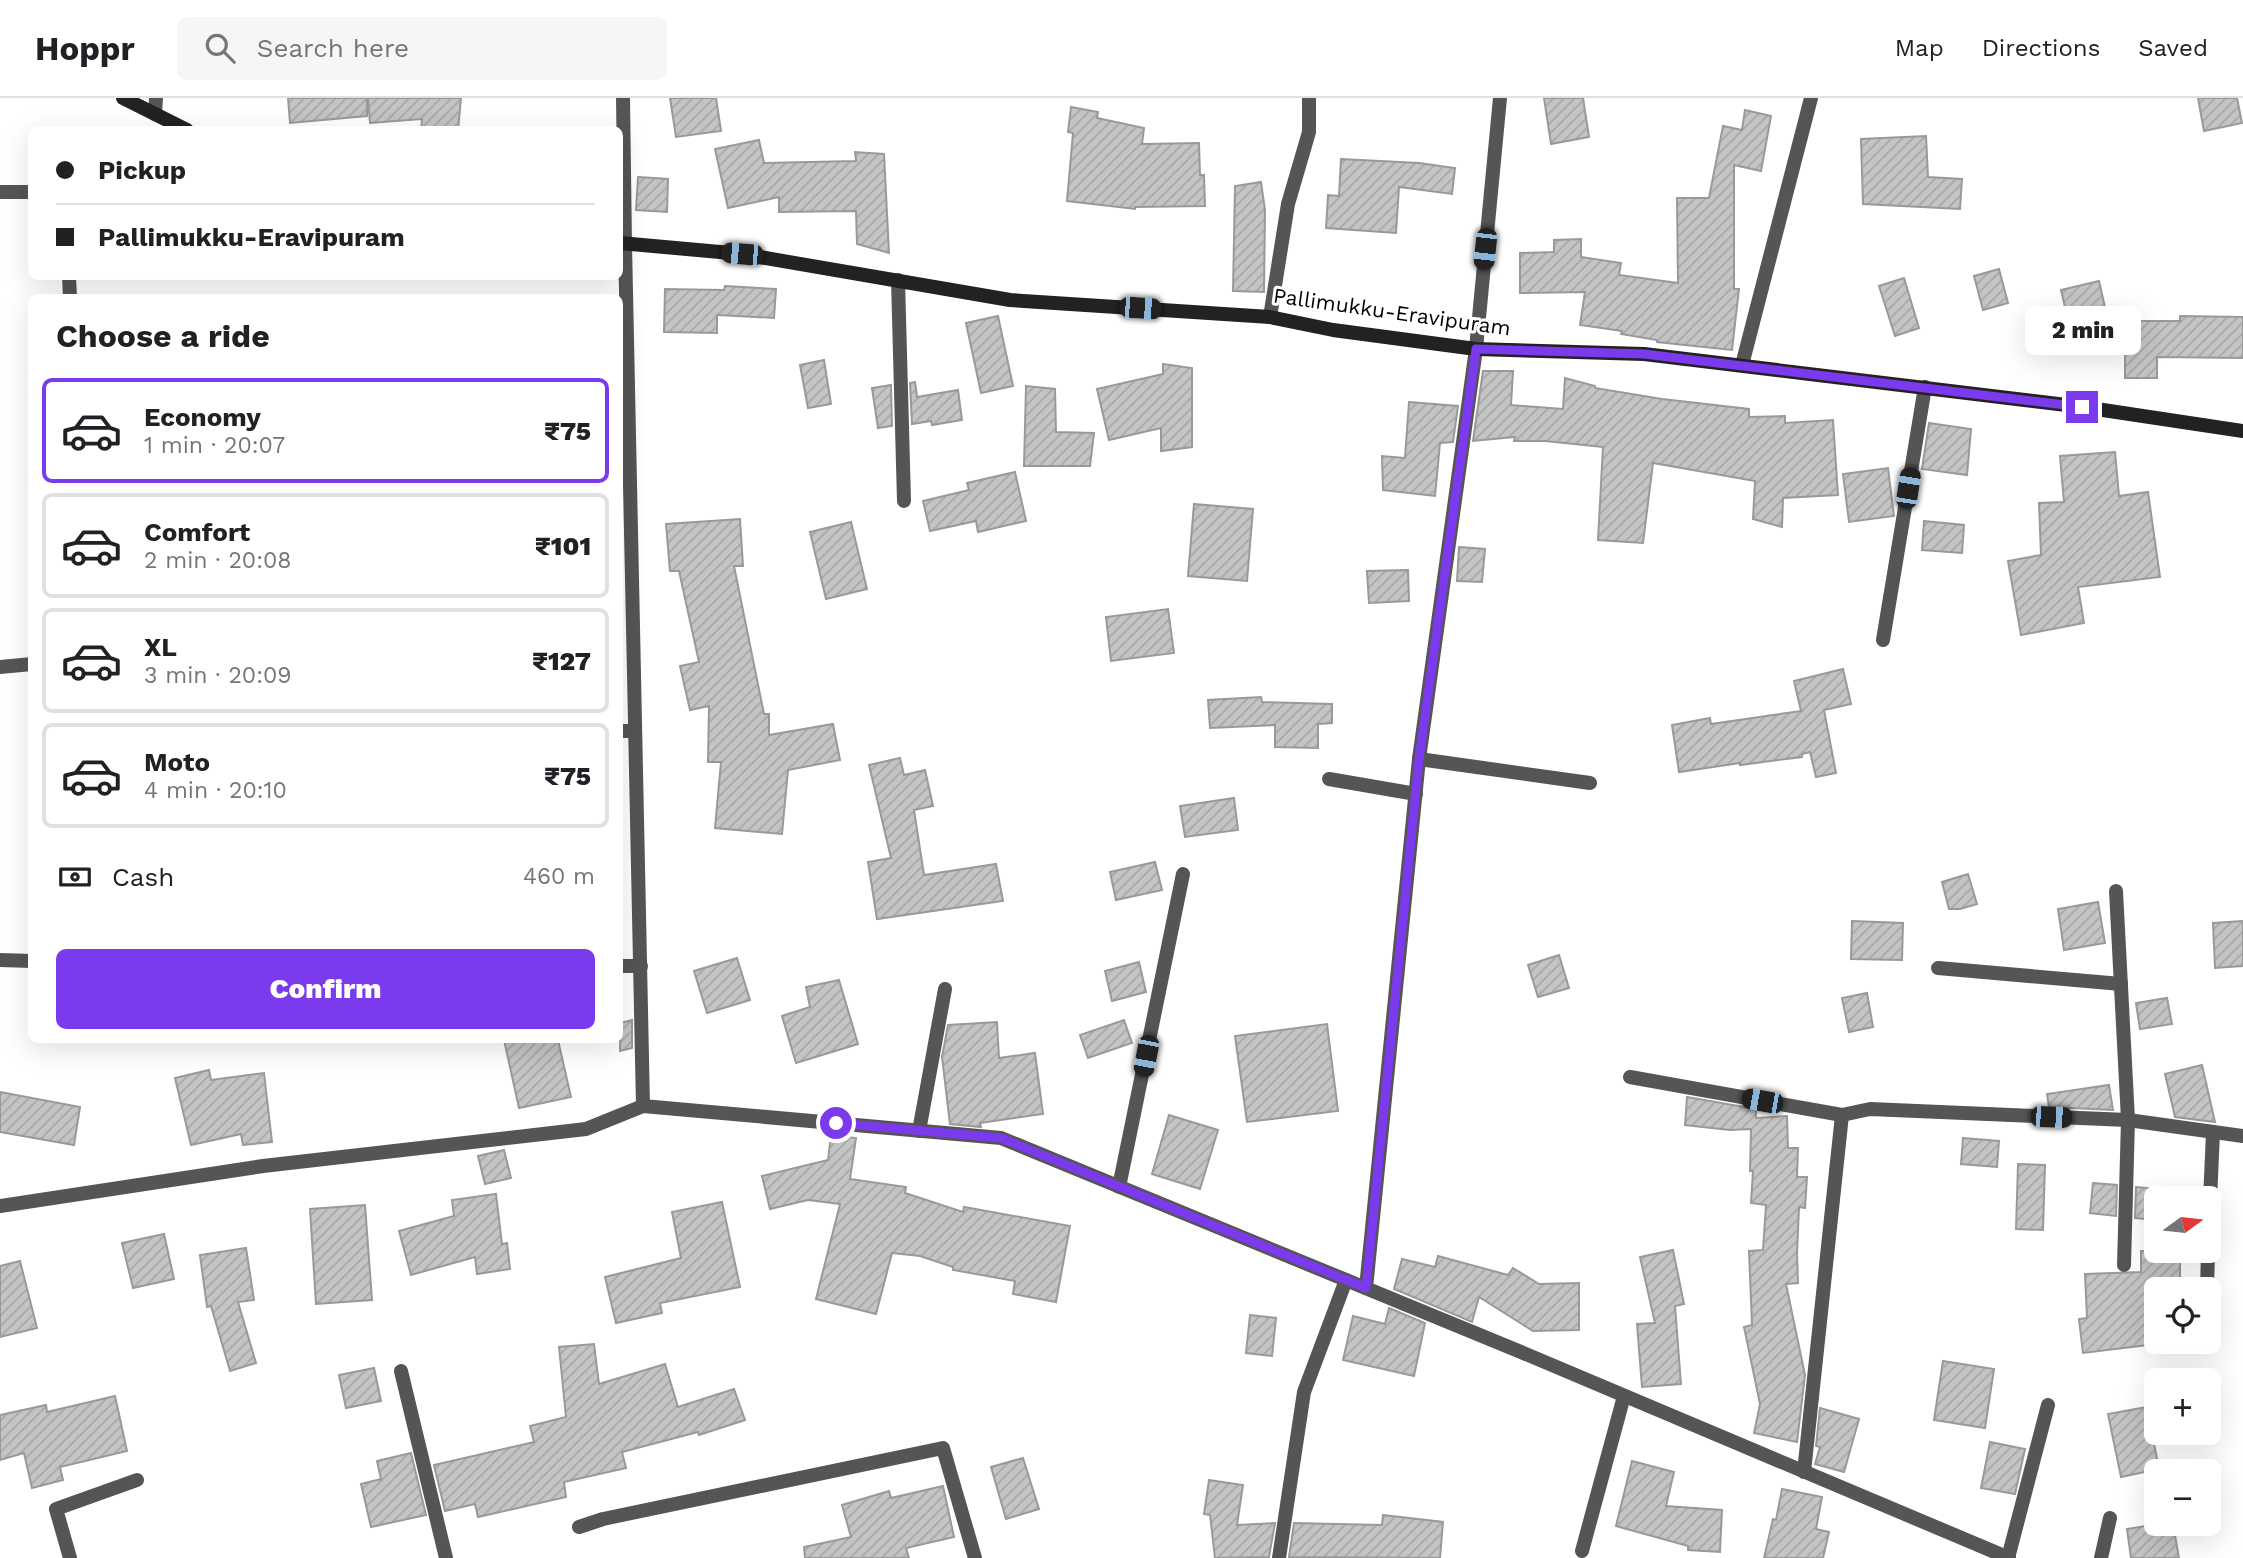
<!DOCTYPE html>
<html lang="en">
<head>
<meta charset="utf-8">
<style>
	:root { --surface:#fff; --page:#f6f6f6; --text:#202124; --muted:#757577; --line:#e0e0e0; --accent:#7c3aed }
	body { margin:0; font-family:"Work Sans",sans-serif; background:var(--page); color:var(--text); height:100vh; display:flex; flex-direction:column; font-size:26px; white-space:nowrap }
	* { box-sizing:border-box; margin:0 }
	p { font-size:23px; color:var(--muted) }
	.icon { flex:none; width:38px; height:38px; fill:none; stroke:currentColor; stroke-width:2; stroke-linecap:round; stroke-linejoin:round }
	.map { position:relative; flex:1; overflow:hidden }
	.details { position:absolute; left:28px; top:196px; width:595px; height:749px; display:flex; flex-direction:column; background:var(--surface); border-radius:10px; box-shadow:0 7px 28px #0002 }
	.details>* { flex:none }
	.top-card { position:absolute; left:28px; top:28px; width:595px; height:154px; border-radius:10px; box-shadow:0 7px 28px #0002; display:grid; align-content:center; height:154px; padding:0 28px; background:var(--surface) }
	.needle { width:46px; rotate:75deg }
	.buttons { position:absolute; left:2144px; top:1088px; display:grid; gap:14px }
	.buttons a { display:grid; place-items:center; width:77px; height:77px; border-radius:10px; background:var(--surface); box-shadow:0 7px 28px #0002; font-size:35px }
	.end { position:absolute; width:32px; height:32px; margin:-16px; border:9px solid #7c3aed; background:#fff; box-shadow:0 0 0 4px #fff }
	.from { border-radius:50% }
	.bubble { position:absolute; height:49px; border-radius:10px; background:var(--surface); box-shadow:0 7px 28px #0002; font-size:23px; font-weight:800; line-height:49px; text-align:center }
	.car { position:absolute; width:21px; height:42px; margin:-21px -10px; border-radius:9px; box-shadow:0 0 5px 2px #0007; background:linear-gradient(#222 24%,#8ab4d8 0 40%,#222 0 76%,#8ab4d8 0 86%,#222 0) }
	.top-card b { display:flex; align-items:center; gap:24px; height:66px; font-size:26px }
	.top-card b+b { border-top:2px solid var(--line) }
	.top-card i { width:18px; height:18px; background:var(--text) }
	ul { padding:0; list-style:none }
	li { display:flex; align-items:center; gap:21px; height:105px; margin:0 14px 10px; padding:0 14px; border:4px solid var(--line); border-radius:10px }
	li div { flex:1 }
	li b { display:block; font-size:26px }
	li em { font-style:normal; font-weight:800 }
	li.current { border-color:var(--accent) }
	li>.icon { width:63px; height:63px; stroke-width:1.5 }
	h2 { padding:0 28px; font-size:32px; line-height:84px }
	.pay { display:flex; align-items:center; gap:18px; height:77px; padding:0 28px; font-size:26px }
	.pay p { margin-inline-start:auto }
	.action { display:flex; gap:14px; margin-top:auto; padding:14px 28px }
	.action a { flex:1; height:80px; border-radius:10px; background:var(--accent); color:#fff; font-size:28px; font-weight:800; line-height:80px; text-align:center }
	header { display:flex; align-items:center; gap:42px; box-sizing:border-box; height:98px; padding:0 35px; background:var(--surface); border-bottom:2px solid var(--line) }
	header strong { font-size:33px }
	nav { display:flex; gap:38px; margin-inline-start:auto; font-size:24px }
	.search { width:490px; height:63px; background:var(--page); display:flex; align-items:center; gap:18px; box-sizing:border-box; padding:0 24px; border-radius:10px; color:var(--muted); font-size:26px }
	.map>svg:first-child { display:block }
	.building { fill:url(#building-hatch); stroke:#999; stroke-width:2 }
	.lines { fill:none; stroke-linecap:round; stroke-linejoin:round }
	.minor { stroke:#555; stroke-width:14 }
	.tertiary { stroke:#555; stroke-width:14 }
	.secondary { stroke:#222; stroke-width:14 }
	.route { stroke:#7c3aed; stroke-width:9 }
	.labels { text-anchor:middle; stroke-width:6; stroke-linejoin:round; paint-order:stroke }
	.street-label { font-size:21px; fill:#000; stroke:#fff }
</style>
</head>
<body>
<header>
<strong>Hoppr</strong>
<div class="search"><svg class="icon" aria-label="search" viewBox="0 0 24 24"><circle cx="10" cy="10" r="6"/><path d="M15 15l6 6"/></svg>Search here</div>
<nav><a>Map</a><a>Directions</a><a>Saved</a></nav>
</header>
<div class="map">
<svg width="2243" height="1460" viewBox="0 0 2243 1460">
	<defs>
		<pattern id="building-hatch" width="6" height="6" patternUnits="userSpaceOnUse" patternTransform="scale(1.75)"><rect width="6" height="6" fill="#c4c4c4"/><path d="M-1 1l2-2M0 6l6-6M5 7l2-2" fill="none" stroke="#a7a7a7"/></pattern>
	</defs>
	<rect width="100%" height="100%" fill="#fff"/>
	<g class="building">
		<path d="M 288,0 L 367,0 L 367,18 L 290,25 Z"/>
		<path d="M 368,0 L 461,0 L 458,32 L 421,32 L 422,21 L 370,25 Z"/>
		<path d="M 670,0 L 716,0 L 721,33 L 676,39 Z"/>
		<path d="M 1544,0 L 1583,0 L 1589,39 L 1551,46 Z"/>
		<path d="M 2198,0 L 2237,0 L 2242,25 L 2204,33 Z"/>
		<path d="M 1071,9 L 1098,14 L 1097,20 L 1144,30 L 1142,46 L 1199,45 L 1200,77 L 1204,77 L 1205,108 L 1135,109 L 1135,111 L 1067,103 L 1073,35 L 1068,34 Z"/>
		<path d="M 1745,12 L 1771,18 L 1761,73 L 1734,67 L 1734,191 L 1739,191 L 1732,252 L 1657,244 L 1657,242 L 1621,236 L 1622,233 L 1580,227 L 1585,194 L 1520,195 L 1520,155 L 1554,154 L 1554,142 L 1581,141 L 1581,159 L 1621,165 L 1619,177 L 1678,185 L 1677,100 L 1709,100 L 1723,28 L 1742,32 Z"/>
		<path d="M 1926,38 L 1928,79 L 1962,81 L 1960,111 L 1863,106 L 1861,41 Z"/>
		<path d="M 759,42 L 764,65 L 856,63 L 855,54 L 884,56 L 889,155 L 857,146 L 856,113 L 779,114 L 779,99 L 728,110 L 715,51 Z"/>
		<path d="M 1341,61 L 1419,65 L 1455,70 L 1452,96 L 1399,89 L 1396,135 L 1326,130 L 1328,97 L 1339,98 Z"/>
		<path d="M 638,79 L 668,81 L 667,114 L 636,112 Z"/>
		<path d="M 1261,84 L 1265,112 L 1264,194 L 1233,193 L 1235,88 Z"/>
		<path d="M 1999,171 L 2008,205 L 1983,212 L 1974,178 Z"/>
		<path d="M 1904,180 L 1919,230 L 1895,238 L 1879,188 Z"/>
		<path d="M 2099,183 L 2112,240 L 2074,248 L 2061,192 Z"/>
		<path d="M 725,188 L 776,191 L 774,220 L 717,217 L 717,235 L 664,234 L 665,191 L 724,192 Z"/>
		<path d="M 998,218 L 1013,288 L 981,295 L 966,225 Z"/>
		<path d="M 2180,218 L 2243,219 L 2243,260 L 2157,259 L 2157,280 L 2125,280 L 2125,223 L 2180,223 Z"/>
		<path d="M 824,262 L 831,306 L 808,310 L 800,267 Z"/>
		<path d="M 1163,266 L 1192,270 L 1192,349 L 1161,353 L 1161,330 L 1109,342 L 1097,291 L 1163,276 Z"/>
		<path d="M 1483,273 L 1513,273 L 1511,307 L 1563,311 L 1565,280 L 1595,288 L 1595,290 L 1662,301 L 1749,311 L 1749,319 L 1785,318 L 1785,325 L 1833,322 L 1838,397 L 1783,400 L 1782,429 L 1753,421 L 1755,383 L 1653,365 L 1643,445 L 1598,442 L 1603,349 L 1545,343 L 1514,343 L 1515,339 L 1473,343 Z"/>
		<path d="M 915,284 L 917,299 L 958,292 L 962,322 L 932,327 L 931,323 L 912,326 L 910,285 Z"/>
		<path d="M 891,287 L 892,328 L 878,330 L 872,290 Z"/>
		<path d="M 1026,288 L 1055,291 L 1056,334 L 1094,335 L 1090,368 L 1024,368 Z"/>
		<path d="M 1409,304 L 1458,308 L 1453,344 L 1440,345 L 1435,398 L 1383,392 L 1382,358 L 1405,360 Z"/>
		<path d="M 1929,325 L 1971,331 L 1967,377 L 1922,371 Z"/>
		<path d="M 2115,354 L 2119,398 L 2148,394 L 2160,479 L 2078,489 L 2084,525 L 2021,537 L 2008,463 L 2041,457 L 2039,405 L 2064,404 L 2060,358 Z"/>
		<path d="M 1888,370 L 1894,418 L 1849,424 L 1843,376 Z"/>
		<path d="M 1015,374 L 1026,423 L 978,434 L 976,423 L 930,433 L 923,403 L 969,392 L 967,385 Z"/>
		<path d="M 1194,406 L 1253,411 L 1247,483 L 1188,478 Z"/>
		<path d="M 740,421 L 743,468 L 734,468 L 764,616 L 769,616 L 769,637 L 833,626 L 840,662 L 788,672 L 782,736 L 715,730 L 721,664 L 708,664 L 709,608 L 690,612 L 680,568 L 699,564 L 679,473 L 670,473 L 666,426 Z"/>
		<path d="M 1924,423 L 1964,427 L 1962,455 L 1922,452 Z"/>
		<path d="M 851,424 L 867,491 L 826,501 L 810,434 Z"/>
		<path d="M 1459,449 L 1485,451 L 1482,484 L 1457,483 Z"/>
		<path d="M 1408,472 L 1409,503 L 1369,505 L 1367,473 Z"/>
		<path d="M 1168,511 L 1174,555 L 1111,563 L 1106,519 Z"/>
		<path d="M 1843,571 L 1851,606 L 1824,612 L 1836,675 L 1816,679 L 1810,654 L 1802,656 L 1802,659 L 1740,667 L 1740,665 L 1679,674 L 1672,627 L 1710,620 L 1711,626 L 1801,613 L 1794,583 Z"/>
		<path d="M 1261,599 L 1262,604 L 1332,606 L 1332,625 L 1318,626 L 1318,650 L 1275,649 L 1275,627 L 1210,630 L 1208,602 Z"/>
		<path d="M 900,660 L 904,677 L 925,672 L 933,708 L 914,712 L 924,777 L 996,766 L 1003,803 L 877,821 L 868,764 L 891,760 L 869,667 Z"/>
		<path d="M 1234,700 L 1238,732 L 1185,739 L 1180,708 Z"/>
		<path d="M 1155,764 L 1162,792 L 1116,802 L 1110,774 Z"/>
		<path d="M 1968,776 L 1977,806 L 1960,811 L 1949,811 L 1942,784 Z"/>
		<path d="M 2098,804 L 2105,845 L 2064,852 L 2058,811 Z"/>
		<path d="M 1852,823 L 1903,825 L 1902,862 L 1851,861 Z"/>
		<path d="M 2243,823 L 2243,868 L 2215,870 L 2213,825 Z"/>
		<path d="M 1559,857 L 1569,890 L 1538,899 L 1528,867 Z"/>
		<path d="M 737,860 L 750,902 L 707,915 L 694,873 Z"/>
		<path d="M 1139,864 L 1146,894 L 1112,903 L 1105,873 Z"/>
		<path d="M 839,882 L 858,946 L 796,965 L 782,918 L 810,909 L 806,889 Z"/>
		<path d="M 1867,895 L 1873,929 L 1849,934 L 1842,900 Z"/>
		<path d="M 2167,900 L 2172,926 L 2140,931 L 2136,905 Z"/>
		<path d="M 632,922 L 632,950 L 620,953 L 620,925 Z"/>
		<path d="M 1124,922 L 1132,945 L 1088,960 L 1080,937 Z"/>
		<path d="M 997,924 L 999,960 L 1035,955 L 1043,1016 L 980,1025 L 981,1029 L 950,1026 L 942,959 L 948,927 Z"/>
		<path d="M 1327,926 L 1338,1013 L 1247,1024 L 1235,938 Z"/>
		<path d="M 504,942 L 558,942 L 571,999 L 519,1010 Z"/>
		<path d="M 2202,967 L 2215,1024 L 2175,1019 L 2165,976 Z"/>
		<path d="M 209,972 L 211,982 L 264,975 L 272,1044 L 243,1047 L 241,1036 L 191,1047 L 175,980 Z"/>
		<path d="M 2109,987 L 2113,1012 L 2049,1009 L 2047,996 Z"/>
		<path d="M 0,994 L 80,1009 L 74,1047 L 0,1034 Z"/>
		<path d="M 1687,999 L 1756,1011 L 1756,1020 L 1787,1018 L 1788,1050 L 1798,1050 L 1797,1079 L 1807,1079 L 1805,1110 L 1799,1109 L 1797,1156 L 1798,1185 L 1786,1186 L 1805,1277 L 1797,1344 L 1754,1335 L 1760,1306 L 1744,1229 L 1752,1227 L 1749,1153 L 1763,1152 L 1766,1107 L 1751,1105 L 1753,1073 L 1750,1073 L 1751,1031 L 1730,1032 L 1685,1027 Z"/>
		<path d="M 1169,1017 L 1218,1032 L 1200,1091 L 1152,1076 Z"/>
		<path d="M 831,1037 L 856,1040 L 850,1081 L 906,1089 L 905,1095 L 963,1114 L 964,1109 L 1070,1128 L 1056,1204 L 1013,1196 L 1015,1183 L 953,1172 L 953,1169 L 920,1158 L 892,1155 L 876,1216 L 816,1201 L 840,1106 L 808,1102 L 770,1111 L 762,1078 L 828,1062 Z"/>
		<path d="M 1963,1040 L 1999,1043 L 1997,1069 L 1961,1066 Z"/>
		<path d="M 504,1052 L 511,1080 L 485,1086 L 478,1058 Z"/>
		<path d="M 2018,1066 L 2045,1067 L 2043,1132 L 2016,1131 Z"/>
		<path d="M 2093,1085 L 2117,1087 L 2116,1118 L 2090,1115 Z"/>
		<path d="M 2136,1089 L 2156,1091 L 2156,1122 L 2135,1120 Z"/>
		<path d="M 496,1096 L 502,1146 L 507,1145 L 510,1171 L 477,1176 L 475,1159 L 411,1177 L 399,1133 L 454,1118 L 452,1102 Z"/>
		<path d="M 722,1104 L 740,1189 L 660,1205 L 662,1215 L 616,1225 L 605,1179 L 681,1160 L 672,1114 Z"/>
		<path d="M 365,1107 L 372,1202 L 316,1206 L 310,1111 Z"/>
		<path d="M 164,1136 L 174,1181 L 133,1190 L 122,1145 Z"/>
		<path d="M 246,1150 L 254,1202 L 238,1204 L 256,1265 L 230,1273 L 211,1208 L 207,1209 L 200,1157 Z"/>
		<path d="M 1673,1152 L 1684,1206 L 1675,1208 L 1681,1286 L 1642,1289 L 1637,1226 L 1655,1225 L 1640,1159 Z"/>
		<path d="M 2141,1153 L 2180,1153 L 2180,1192 L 2156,1192 L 2156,1246 L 2083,1255 L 2079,1221 L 2087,1220 L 2085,1176 L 2141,1174 Z"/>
		<path d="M 1438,1158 L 1508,1177 L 1513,1170 L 1539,1186 L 1579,1185 L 1579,1232 L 1533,1233 L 1479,1199 L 1472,1224 L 1394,1191 L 1402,1161 L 1435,1169 Z"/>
		<path d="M 20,1163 L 37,1230 L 0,1239 L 0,1168 Z"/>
		<path d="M 1389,1210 L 1425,1225 L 1414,1278 L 1343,1262 L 1353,1218 L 1385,1226 Z"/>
		<path d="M 1250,1217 L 1276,1220 L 1272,1258 L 1246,1255 Z"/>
		<path d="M 594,1246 L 599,1286 L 665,1266 L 678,1309 L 734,1291 L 745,1322 L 699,1337 L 698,1334 L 622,1354 L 626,1370 L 564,1384 L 566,1399 L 478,1419 L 475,1406 L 445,1413 L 434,1367 L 534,1344 L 530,1328 L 566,1319 L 559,1249 Z"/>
		<path d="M 1943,1263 L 1994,1271 L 1985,1330 L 1934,1322 Z"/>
		<path d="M 374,1270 L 381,1303 L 346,1310 L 339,1277 Z"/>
		<path d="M 115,1298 L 127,1353 L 60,1369 L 63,1382 L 32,1390 L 24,1355 L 0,1362 L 0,1317 L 46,1307 L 47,1314 Z"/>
		<path d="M 2147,1309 L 2159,1371 L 2121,1379 L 2108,1316 Z"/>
		<path d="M 1820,1310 L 1859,1321 L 1844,1374 L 1815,1366 L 1820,1349 L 1816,1348 Z"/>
		<path d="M 1990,1344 L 2025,1351 L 2015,1396 L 1981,1390 Z"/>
		<path d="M 411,1355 L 426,1417 L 371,1429 L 361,1386 L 381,1381 L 377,1363 Z"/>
		<path d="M 1023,1360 L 1039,1411 L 1006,1421 L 991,1369 Z"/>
		<path d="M 1632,1363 L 1674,1374 L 1666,1408 L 1722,1412 L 1720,1454 L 1688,1452 L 1688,1448 L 1616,1428 Z"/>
		<path d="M 1209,1382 L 1243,1387 L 1237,1427 L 1275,1425 L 1269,1459 L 1215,1460 L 1210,1417 L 1204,1416 Z"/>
		<path d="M 943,1388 L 954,1439 L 906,1450 L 909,1460 L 805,1460 L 804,1449 L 851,1439 L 842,1407 L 889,1393 L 891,1400 Z"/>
		<path d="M 1782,1391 L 1822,1399 L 1816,1431 L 1829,1434 L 1823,1460 L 1764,1460 L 1773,1421 L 1776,1422 Z"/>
		<path d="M 1383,1417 L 1443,1424 L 1440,1460 L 1289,1459 L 1294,1425 L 1382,1427 Z"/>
		<path d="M 2158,1426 L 2173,1426 L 2179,1460 L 2131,1460 L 2127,1431 Z"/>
	</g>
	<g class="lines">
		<g class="minor">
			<path d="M 623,0 L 625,146"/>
			<path d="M 155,16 L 156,0"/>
			<path d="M 0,94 L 32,94"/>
			<path d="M 69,178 L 70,200"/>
			<path d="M 898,182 L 904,403"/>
			<path d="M 1270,219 L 1288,106 L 1309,34 L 1309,0"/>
			<path d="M 1742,267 L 1811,0"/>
			<path d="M 1883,542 L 1925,289"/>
			<path d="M 0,569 L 32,566"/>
			<path d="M 620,633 L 635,633"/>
			<path d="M 1419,661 L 1590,685"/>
			<path d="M 1329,681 L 1416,696"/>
			<path d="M 2116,793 L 2128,1022 L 2124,1167"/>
			<path d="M 0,862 L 32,863"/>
			<path d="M 620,868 L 641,868"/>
			<path d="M 1938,870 L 2121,886"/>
			<path d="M 1630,979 L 1842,1017"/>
			<path d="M 919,1033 L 945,891"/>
			<path d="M 1119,1089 L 1183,776"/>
			<path d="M 0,1108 L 263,1068 L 586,1031 L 643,1008"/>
			<path d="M 2208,1149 L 2213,1034"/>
			<path d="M 1366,1190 L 1419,661 L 1476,251 L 1500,0"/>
			<path d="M 2207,1192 L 2208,1153"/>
			<path d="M 401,1273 L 446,1460"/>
			<path d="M 1804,1374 L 1842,1017 L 1870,1011 L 2128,1022 L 2243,1038"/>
			<path d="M 579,1429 L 603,1421 L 943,1350 L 975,1460"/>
			<path d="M 1582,1453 L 1624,1298"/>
			<path d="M 70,1460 L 56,1411 L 137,1382"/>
			<path d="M 1279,1460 L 1304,1294 L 1346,1182"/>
			<path d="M 2008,1460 L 2048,1307"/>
			<path d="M 2101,1460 L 2110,1420"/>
		</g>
		<path class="tertiary" d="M 625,146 L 643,1008 L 1001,1040 L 1521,1254 L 2009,1460"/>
		<g class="secondary">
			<path d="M 123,0 L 187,32"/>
			<path d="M 620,145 L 742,156 L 1010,202 L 1270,219 L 1333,232 L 1476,251 L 1644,256 L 2083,309 L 2243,333"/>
		</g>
	</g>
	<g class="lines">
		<path class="route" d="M 836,1025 L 1001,1040 L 1366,1190 L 1419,661 L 1476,251 L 1644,256 L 2082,309"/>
	</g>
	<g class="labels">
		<g class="street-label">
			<text transform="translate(1392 214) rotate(8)" y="7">Pallimukku-Eravipuram</text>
		</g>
	</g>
</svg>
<div class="buttons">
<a><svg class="needle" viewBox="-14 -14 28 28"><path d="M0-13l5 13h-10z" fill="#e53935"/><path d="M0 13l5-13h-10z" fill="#757577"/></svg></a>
<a><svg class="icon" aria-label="locate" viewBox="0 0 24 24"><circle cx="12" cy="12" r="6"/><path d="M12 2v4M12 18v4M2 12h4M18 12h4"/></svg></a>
<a>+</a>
<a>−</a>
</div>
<i class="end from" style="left:836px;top:1025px"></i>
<i class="end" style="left:2082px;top:309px"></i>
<div class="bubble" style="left:2025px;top:208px;width:116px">2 min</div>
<i class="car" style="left:1485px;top:151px;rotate:186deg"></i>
<i class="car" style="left:742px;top:156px;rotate:275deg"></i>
<i class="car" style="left:1140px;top:210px;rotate:94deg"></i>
<i class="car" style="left:1908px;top:390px;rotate:9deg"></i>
<i class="car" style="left:1146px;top:958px;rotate:191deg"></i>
<i class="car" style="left:1762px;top:1003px;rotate:280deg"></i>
<i class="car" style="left:2051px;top:1019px;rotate:92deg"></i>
<div class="top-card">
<b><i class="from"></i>Pickup</b>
<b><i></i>Pallimukku-Eravipuram</b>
</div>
<section class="details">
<h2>Choose a ride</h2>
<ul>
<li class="current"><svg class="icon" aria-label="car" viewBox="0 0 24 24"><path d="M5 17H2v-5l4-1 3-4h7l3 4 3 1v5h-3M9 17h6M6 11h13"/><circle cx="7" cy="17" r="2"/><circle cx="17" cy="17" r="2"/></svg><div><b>Economy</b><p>1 min · 20:07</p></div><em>₹75</em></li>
<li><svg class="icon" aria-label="car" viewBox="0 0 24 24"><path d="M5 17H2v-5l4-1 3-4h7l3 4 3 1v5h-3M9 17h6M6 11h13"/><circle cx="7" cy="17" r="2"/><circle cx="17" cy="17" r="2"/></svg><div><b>Comfort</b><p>2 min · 20:08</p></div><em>₹101</em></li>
<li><svg class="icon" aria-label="car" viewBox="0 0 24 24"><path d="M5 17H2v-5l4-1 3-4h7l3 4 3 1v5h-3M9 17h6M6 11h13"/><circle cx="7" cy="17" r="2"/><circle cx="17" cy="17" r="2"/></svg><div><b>XL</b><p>3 min · 20:09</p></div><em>₹127</em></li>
<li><svg class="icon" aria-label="car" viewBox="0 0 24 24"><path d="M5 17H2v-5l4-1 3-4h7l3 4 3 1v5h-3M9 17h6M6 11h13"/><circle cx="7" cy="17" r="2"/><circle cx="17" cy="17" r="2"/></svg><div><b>Moto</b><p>4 min · 20:10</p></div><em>₹75</em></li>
</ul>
<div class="pay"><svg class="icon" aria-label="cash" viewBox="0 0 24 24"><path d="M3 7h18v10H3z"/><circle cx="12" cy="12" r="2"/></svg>Cash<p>460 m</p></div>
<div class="action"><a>Confirm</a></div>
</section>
</div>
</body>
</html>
